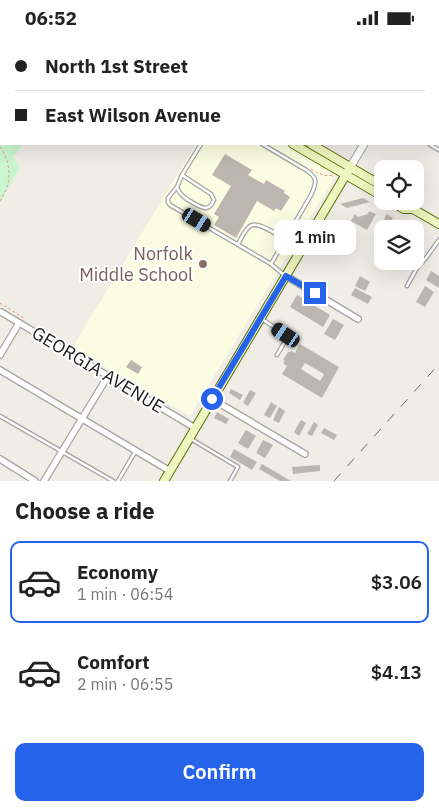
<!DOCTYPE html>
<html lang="en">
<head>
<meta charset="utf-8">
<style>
	:root { --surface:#fff; --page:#f6f6f6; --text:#222; --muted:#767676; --line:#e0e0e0; --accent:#2563eb }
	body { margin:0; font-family:"IBM Plex Sans",sans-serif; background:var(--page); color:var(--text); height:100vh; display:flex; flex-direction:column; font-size:19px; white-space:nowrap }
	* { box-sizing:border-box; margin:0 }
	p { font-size:16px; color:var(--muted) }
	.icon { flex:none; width:28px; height:28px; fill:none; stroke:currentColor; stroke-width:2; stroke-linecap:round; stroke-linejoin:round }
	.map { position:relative; height:446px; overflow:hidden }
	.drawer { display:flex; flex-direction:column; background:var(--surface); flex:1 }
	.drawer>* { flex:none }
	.top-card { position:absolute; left:0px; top:0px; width:440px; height:110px; box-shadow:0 5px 20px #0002; display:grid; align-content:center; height:110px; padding:0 15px; background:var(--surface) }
	.fabs { position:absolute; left:374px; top:125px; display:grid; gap:10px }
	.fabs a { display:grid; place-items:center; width:50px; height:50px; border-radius:10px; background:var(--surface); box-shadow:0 5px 20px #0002; font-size:25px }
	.end { position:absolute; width:22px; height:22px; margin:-11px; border:6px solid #2563eb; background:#fff; box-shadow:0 0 0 2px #fff }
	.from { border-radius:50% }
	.bubble { position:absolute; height:35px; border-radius:10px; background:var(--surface); box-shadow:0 5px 20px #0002; font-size:16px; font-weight:600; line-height:35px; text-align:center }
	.car { position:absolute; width:15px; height:30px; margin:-15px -8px; border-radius:6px; box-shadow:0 0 4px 1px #0007; background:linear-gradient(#222 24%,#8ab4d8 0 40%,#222 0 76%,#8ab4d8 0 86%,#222 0) }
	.top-card b { display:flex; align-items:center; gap:18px; height:48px; font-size:19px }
	.top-card b+b { border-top:1px solid var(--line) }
	.top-card i { width:12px; height:12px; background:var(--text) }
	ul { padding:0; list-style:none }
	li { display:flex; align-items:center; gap:15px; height:82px; margin:0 10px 8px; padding:0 5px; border:2px solid transparent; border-radius:10px }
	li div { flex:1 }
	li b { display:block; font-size:19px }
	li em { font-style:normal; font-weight:600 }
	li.on { border-color:var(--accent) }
	li>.icon { width:45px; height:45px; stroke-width:1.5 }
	h2 { padding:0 15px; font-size:22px; line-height:60px }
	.button { display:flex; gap:10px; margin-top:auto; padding:10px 15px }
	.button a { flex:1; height:58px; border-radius:10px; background:var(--accent); color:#fff; font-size:20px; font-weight:600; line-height:58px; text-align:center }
	.status { display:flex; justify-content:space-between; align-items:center; height:35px; padding:0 25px; background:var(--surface); direction:ltr }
	.status svg { height:14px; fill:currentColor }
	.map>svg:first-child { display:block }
	.education { fill:#fbfde2 }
	.park { fill:#c7f6cf }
	.building { fill:#bdb6b0; fill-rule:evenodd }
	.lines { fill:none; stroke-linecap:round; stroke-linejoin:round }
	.service-casing { stroke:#a4a4a4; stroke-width:5 }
	.minor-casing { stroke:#a4a4a4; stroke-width:8 }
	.tertiary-casing { stroke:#a4a4a4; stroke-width:9 }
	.secondary-casing { stroke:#5e710c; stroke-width:10 }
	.path { stroke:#f18d77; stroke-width:1; stroke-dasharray:2.5 2.5; stroke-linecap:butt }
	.service { stroke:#fff; stroke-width:2.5 }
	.minor { stroke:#fff; stroke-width:5.5 }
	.tertiary { stroke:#fff; stroke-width:7 }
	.secondary { stroke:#eef6bf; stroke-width:8 }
	.rail { stroke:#6e6e6e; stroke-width:1; stroke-dasharray:10 10; stroke-linecap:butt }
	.route { stroke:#2563eb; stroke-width:6 }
	.education-dot { fill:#8d6e63; stroke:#fff; stroke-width:2 }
	.labels { text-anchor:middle; stroke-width:4; stroke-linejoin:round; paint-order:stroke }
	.education-label { font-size:18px; fill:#785e54; stroke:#fff; text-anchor:end }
	.street-label { font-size:18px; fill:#202020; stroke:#fff }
</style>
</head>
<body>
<div class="status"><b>06:52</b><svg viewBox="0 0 49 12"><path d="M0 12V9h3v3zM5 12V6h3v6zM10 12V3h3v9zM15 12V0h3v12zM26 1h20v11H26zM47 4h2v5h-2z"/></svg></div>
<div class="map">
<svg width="439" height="446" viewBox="0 0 439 446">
	<rect width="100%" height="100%" fill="#f0ede7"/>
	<path class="education" d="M 196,109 L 285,109 L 331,136 L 333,145 L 190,381 L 72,313 Z"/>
	<path class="park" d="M 1,97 L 1,109 L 22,109 L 17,119 L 12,121 L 20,133 L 0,167 L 0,98 Z"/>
	<g class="building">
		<path d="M 225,119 L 252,135 L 248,140 L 264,149 L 266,145 L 285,156 L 284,158 L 290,162 L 281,176 L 276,173 L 274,176 L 257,166 L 236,203 L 214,190 L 219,182 L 214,179 L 231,151 L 212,140 Z"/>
		<path d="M 363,163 L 370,167 L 347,173 L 340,169 Z"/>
		<path d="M 369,176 L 376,179 L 367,195 L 351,186 L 355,179 L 358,182 L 368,179 Z"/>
		<path d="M 387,179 L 393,183 L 388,192 L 382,188 Z"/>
		<path d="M 415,198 L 423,202 L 415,215 Z"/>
		<path d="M 396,226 L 408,226 L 404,234 L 395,229 Z"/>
		<path d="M 431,236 L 439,241 L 439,253 L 426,245 Z"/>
		<path d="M 360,241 L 370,247 L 365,256 L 355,251 Z"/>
		<path d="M 425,251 L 434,257 L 425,272 L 416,267 Z"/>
		<path d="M 355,253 L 372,262 L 368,269 L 351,260 Z"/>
		<path d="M 297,260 L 330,280 L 323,292 L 290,272 Z"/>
		<path d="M 333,284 L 344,290 L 335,305 L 324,299 Z"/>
		<path d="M 300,309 L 339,332 L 322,363 L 282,339 L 287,331 L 283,328 L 285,326 L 283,325 L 288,317 L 290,317 L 291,316 L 295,318 ZM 305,328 L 324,339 L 320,346 L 301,334 Z"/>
		<path d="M 131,325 L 142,332 L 138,339 L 126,332 Z"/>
		<path d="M 231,354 L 243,360 L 240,365 L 229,358 Z"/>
		<path d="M 250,355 L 256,358 L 248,371 L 243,368 Z"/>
		<path d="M 271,367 L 277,371 L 270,383 L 264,380 Z"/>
		<path d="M 279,372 L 285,376 L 279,388 L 273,385 Z"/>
		<path d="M 217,377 L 229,384 L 226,389 L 214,383 Z"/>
		<path d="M 301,385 L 306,388 L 299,401 L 294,397 Z"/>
		<path d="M 314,387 L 318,390 L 312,401 L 307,399 Z"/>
		<path d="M 324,393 L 337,400 L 334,405 L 321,398 Z"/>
		<path d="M 246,395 L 256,401 L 248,414 L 238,408 Z"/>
		<path d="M 263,405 L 273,410 L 265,423 L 256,418 Z"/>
		<path d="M 234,414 L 257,427 L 252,435 L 230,422 Z"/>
		<path d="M 262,429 L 291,446 L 280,446 L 259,434 Z"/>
		<path d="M 320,430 L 320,436 L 293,439 L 292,432 Z"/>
	</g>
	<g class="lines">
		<g class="service-casing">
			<g id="service">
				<path d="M 63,0 L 65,1"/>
				<path d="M 93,1 L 94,0"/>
				<path d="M 137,1 L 137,0"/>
				<path d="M 188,1 L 189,0"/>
				<path d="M 439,32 L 439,33"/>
				<path d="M 262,109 L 306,135 C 318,143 317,147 311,160 L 271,229"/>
				<path d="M 429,109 L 439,115"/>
				<path d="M 182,140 L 211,159 L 214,165 C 212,169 210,173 206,173 C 200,173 184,163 181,159 C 178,156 178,155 177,152 Z"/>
				<path d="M 182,140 L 201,109"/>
				<path d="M 177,152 L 168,163 L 168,167 L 170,170 L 271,229 L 284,240"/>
				<path d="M 238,209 C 241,204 244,196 249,192 C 256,184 277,200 285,204"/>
				<path d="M 407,251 L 417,233 L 426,223 L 439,205"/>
				<path d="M 262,284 L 286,300 L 287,303 L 277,320"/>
				<path d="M 0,381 L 113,446"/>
				<path d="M 191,404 L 238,432 L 230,446"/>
				<path d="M 118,446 L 135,417"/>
			</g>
		</g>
		<g class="minor-casing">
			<g id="minor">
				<path d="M 211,1 L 211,0"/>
				<path d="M 286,241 L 358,284"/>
				<path d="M 1,277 L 195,393"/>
				<path d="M 0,320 L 19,288"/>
				<path d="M 0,335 L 170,436"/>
				<path d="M 212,364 L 305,419"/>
				<path d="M 0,424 L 35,446"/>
				<path d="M 44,446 L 108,341"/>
			</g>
		</g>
		<g class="tertiary-casing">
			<g id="tertiary">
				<path d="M 429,1 L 430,0"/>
				<path d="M 351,131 L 364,109"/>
			</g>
		</g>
		<g class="secondary-casing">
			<g id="secondary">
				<path d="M 109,0 L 111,1"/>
				<path d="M 293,109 L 382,161"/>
				<path d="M 311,109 L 382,151"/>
				<path d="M 391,166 L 404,174 L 413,174"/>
				<path d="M 407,166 L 413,174 L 439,189"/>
				<path d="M 164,446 L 351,131"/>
			</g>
		</g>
		<g class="path">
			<path d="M 0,112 C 12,129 12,149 0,166"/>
			<path d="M 311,134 C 318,138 324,142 333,140"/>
			<path d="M 0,268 L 25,284"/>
		</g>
		<use href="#service" class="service"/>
		<use href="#minor" class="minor"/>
		<use href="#tertiary" class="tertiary"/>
		<use href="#secondary" class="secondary"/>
		<path class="rail" d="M 334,446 L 439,329"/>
	</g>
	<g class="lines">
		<path class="route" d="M 212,364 L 286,241 L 315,258"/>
	</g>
	<circle class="education-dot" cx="203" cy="229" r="5"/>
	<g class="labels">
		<g class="education-label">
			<text x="193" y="225">Norfolk<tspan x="193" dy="21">Middle School</tspan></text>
		</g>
		<g class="street-label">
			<text transform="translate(98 335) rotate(31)" y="6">GEORGIA AVENUE</text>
		</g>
	</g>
</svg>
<div class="fabs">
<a><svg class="icon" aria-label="locate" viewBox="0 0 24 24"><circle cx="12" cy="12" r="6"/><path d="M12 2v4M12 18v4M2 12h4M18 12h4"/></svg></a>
<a><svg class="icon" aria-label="layers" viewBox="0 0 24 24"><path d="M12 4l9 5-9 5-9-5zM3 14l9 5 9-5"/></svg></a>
</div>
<i class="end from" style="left:212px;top:364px"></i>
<i class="end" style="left:315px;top:258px"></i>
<div class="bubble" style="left:274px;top:185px;width:82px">1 min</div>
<i class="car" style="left:197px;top:185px;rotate:121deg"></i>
<i class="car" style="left:286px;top:300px;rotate:304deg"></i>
<div class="top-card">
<b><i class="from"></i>North 1st Street</b>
<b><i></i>East Wilson Avenue</b>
</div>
</div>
<section class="drawer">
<h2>Choose a ride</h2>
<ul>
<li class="on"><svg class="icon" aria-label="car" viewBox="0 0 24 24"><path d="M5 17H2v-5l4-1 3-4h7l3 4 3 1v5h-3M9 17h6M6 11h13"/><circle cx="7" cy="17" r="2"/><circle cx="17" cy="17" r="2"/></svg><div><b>Economy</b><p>1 min · 06:54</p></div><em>$3.06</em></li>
<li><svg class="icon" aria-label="car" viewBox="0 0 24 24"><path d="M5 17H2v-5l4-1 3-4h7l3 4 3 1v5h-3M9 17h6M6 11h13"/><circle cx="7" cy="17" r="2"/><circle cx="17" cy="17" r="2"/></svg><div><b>Comfort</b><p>2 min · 06:55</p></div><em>$4.13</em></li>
</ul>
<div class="button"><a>Confirm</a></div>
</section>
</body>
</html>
